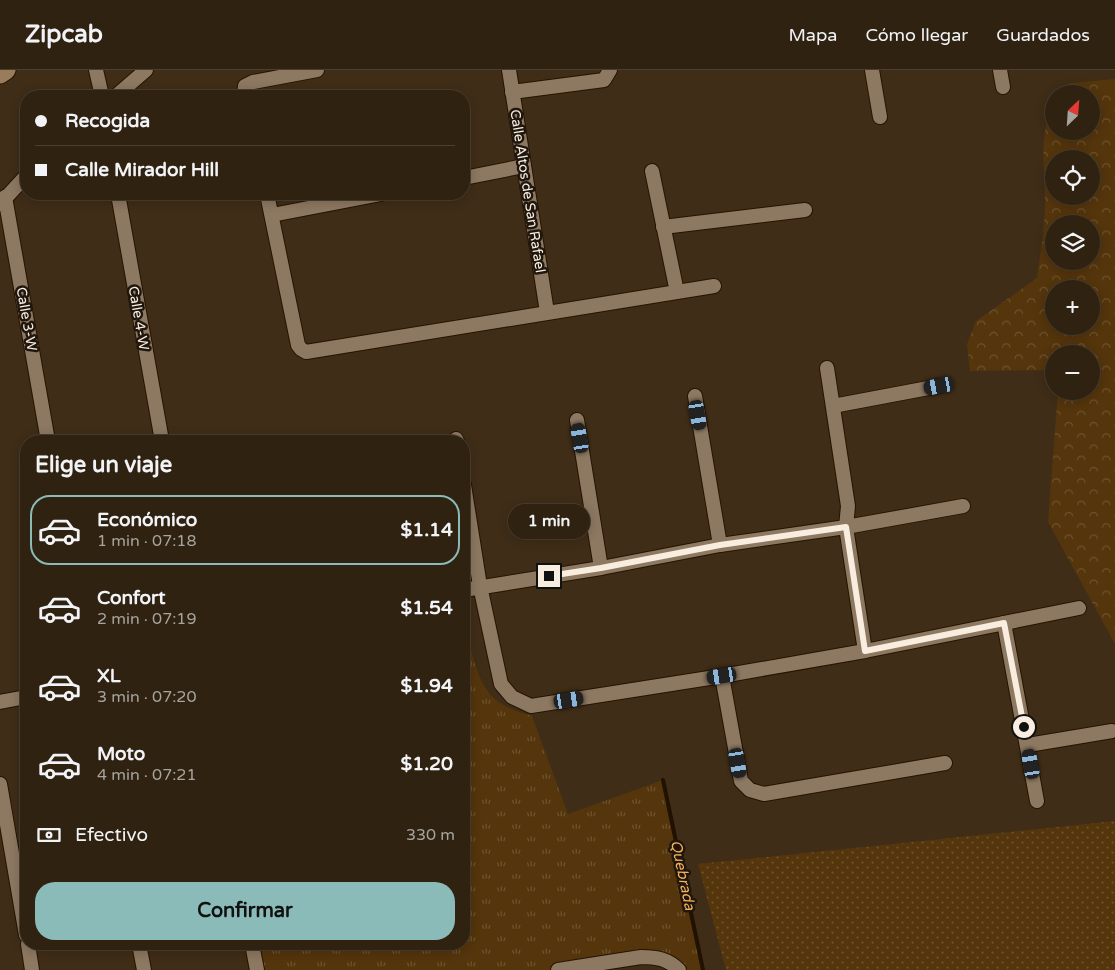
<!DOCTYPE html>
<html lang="es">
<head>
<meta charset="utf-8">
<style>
	:root { --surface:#2f2211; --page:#3b2f1f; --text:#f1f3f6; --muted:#a7a49f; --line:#4a3f31; --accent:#8bbbb9 }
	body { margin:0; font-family:"Varela Round",sans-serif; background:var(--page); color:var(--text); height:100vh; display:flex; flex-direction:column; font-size:19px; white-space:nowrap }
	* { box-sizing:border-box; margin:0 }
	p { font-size:16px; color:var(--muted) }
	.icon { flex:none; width:28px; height:28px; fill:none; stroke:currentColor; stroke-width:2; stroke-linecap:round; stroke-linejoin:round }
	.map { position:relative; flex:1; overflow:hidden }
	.drawer { position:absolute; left:20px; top:365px; width:450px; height:515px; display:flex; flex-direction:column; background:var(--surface); border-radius:20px; box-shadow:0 2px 12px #0003,0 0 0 1px var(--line) }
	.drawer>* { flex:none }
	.guide { position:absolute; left:20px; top:20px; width:450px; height:110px; border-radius:20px; box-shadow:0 2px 12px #0003,0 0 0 1px var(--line); display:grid; align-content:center; height:110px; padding:0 15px; background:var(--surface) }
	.needle { width:32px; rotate:25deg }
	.fabs { position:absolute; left:1045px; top:15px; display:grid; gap:10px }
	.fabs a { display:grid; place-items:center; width:55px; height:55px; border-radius:50%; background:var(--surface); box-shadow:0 2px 12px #0003,0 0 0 1px var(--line); font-size:25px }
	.end { position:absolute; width:22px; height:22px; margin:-11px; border:6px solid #f9ede0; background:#111; box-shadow:0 0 0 2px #111 }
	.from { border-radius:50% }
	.bubble { position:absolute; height:35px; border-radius:18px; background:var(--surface); box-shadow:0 2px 12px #0003,0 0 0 1px var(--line); font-size:16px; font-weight:700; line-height:35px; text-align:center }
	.car { position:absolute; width:15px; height:30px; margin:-15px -8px; border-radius:6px; box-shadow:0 0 4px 1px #0007; background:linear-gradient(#222 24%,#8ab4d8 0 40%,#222 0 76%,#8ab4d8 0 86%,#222 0) }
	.guide b { display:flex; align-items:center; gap:18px; height:48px; font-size:19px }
	.guide b+b { border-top:1px solid var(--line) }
	.guide i { width:12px; height:12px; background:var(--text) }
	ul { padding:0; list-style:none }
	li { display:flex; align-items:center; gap:15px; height:70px; margin:0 10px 8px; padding:0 5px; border:2px solid transparent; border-radius:20px }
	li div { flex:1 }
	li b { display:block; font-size:19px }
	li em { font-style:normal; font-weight:700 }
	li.on { border-color:var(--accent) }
	li>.icon { width:45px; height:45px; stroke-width:1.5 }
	h2 { padding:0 15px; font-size:22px; line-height:60px }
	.pay { display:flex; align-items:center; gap:12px; height:55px; padding:0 15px; font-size:19px }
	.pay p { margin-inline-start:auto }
	.button { display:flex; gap:10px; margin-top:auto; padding:10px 15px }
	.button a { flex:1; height:58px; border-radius:20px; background:var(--accent); color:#111; font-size:20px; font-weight:700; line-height:58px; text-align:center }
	header { display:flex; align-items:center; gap:30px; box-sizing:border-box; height:70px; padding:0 25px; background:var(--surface); border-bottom:1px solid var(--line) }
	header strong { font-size:24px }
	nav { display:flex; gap:28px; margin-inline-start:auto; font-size:18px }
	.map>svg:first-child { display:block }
	.grass { fill:url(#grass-dots) }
	.forest { fill:url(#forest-crowns); fill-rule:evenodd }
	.park { fill:url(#park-tufts) }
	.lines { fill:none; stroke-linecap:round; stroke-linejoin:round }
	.stream { stroke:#211101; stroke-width:4 }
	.street-casing { stroke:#251401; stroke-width:16 }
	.secondary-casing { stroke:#251401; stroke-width:21 }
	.street { stroke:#8d7861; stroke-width:14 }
	.secondary { stroke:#997c5c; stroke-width:19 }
	.route { stroke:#f9ede0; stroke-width:6 }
	.labels { text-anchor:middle; stroke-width:5; stroke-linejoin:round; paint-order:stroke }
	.street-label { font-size:14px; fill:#f9ede0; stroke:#1f170e }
	.water-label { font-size:15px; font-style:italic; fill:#f5af59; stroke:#1f170e }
</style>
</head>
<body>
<header>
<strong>Zipcab</strong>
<nav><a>Mapa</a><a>Cómo llegar</a><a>Guardados</a></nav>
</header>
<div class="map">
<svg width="1115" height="900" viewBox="0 0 1115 900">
	<defs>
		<pattern id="grass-dots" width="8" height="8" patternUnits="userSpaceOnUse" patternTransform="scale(1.25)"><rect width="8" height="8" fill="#54350c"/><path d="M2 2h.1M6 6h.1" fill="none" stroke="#6d532f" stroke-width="1.8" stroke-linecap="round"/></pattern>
		<pattern id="forest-crowns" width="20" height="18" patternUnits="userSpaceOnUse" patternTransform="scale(1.25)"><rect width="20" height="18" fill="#54350c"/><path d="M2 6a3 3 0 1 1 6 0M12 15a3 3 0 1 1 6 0" fill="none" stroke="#6d532f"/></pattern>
		<pattern id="park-tufts" width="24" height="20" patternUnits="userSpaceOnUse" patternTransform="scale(1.25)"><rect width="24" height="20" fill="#54350c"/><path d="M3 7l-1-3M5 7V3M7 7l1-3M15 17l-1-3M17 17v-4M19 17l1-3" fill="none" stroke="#6d532f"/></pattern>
	</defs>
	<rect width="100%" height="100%" fill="#3f2d17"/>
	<path class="grass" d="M 1115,751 L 1115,900 L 726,900 L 698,794 Z"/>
	<path class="forest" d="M 1115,9 L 1115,574 L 1048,452 L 1058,321 L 1091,321 L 1091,284 L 1054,284 L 1054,300 L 970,301 L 967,274 L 976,251 L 1037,208 C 1040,185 1044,162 1045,139 C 1046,110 1037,60 1054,36 L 1054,61 L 1091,61 L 1091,24 L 1063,24 L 1070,13 ZM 1054,89 L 1091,89 L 1091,126 L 1054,126 ZM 1054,154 L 1091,154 L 1091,191 L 1054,191 ZM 1054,219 L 1091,219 L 1091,256 L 1054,256 Z"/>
	<path class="park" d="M 464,545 C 470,571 474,610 494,628 C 504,638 519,642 532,646 L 568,744 L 663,710 L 703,900 L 679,900 L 666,890 L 558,900 L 256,900 L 252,874 L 464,874 Z"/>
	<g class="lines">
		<path class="stream" d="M 663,710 L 703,900"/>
		<g class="street-casing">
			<g id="street">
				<path d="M 96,0 L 102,26"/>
				<path d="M 509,0 L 547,242"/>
				<path d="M 872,0 L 880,47"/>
				<path d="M 1000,0 L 1003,17"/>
				<path d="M 512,22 L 604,10 L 610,0"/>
				<path d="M 116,26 L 146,0"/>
				<path d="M 244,26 L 245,16 L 253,12 L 317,0"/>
				<path d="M 652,101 L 677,222"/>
				<path d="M 464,108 L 524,96"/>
				<path d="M 118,124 L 162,371"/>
				<path d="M 267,124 L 298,275 L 301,279 L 306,282 L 714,216"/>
				<path d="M 5,127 L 48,371"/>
				<path d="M 0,134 L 26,106"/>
				<path d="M 272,145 L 381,124"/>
				<path d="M 663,157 L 805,140"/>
				<path d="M 827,298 L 848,436 L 846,457 L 865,581"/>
				<path d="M 695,326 L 720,475"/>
				<path d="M 833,336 L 939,316"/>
				<path d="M 577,350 L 601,498"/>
				<path d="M 456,369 L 457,371"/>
				<path d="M 464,415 L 480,516 L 501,614 L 512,627 L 531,636 L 722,606 L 865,581 L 1079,538"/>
				<path d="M 464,520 L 601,498 L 720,475 L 846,457 L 963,436"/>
				<path d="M 1004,553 L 1037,731"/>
				<path d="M 722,606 L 741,711 L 750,720 L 764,724 L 945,693"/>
				<path d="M 0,632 L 26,627"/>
				<path d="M 1028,675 L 1112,661"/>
				<path d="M 0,714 L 26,865"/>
				<path d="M 28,874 L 32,900"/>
				<path d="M 139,874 L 144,900"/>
				<path d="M 252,874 L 257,900"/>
				<path d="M 558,900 L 641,887 C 657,887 668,889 679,900"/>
			</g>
		</g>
		<g class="secondary-casing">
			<path id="secondary" d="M 0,4 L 6,0"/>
		</g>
		<use href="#street" class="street"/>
		<use href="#secondary" class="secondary"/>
	</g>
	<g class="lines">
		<path class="route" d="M 549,506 L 601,498 L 720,475 L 846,457 L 865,581 L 1004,553 L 1024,657"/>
	</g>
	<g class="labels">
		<g class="street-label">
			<text transform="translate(528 121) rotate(81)" y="5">Calle Altos de San Rafael</text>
			<text transform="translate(139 248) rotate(80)" y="5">Calle 4-W</text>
			<text transform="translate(27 249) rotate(80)" y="5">Calle 3-W</text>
		</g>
		<g class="water-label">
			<text transform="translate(683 805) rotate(78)" y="5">Quebrada</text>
		</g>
	</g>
</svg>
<div class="fabs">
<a><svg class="needle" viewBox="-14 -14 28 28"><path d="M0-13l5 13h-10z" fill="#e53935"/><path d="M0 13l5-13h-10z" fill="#a7a49f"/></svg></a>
<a><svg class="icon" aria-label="locate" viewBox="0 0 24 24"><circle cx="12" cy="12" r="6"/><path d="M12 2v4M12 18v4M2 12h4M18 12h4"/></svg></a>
<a><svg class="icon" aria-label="layers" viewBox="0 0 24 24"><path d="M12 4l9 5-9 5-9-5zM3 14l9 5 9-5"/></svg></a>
<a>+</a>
<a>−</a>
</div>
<i class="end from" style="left:1024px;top:657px"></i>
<i class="end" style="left:549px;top:506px"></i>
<div class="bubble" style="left:508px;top:434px;width:82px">1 min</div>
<i class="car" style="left:939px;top:316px;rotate:260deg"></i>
<i class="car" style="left:698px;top:345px;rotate:170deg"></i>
<i class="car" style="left:580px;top:368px;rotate:350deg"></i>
<i class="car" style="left:722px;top:606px;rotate:261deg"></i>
<i class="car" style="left:569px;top:630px;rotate:81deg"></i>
<i class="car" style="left:738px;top:693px;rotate:170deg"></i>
<i class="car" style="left:1031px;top:694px;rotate:350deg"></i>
<div class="guide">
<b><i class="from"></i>Recogida</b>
<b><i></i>Calle Mirador Hill</b>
</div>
<section class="drawer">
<h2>Elige un viaje</h2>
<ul>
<li class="on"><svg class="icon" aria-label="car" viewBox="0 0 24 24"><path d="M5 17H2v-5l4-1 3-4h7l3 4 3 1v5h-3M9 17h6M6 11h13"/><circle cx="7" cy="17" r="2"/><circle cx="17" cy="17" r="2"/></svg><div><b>Económico</b><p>1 min · 07:18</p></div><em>$1.14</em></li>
<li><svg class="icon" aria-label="car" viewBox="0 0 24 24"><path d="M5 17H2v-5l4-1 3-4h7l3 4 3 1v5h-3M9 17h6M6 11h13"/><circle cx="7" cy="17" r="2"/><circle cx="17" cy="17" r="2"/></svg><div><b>Confort</b><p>2 min · 07:19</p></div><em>$1.54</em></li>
<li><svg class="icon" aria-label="car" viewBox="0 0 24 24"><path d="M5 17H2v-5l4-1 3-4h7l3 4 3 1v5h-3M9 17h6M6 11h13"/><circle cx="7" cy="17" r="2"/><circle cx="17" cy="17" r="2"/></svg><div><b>XL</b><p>3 min · 07:20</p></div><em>$1.94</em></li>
<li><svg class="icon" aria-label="car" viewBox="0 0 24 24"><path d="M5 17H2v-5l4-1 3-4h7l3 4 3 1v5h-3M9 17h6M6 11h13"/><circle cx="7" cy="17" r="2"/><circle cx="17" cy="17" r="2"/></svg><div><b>Moto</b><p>4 min · 07:21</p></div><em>$1.20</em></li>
</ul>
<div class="pay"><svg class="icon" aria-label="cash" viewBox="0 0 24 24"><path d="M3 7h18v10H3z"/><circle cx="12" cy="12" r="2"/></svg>Efectivo<p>330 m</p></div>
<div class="button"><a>Confirmar</a></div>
</section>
</div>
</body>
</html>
